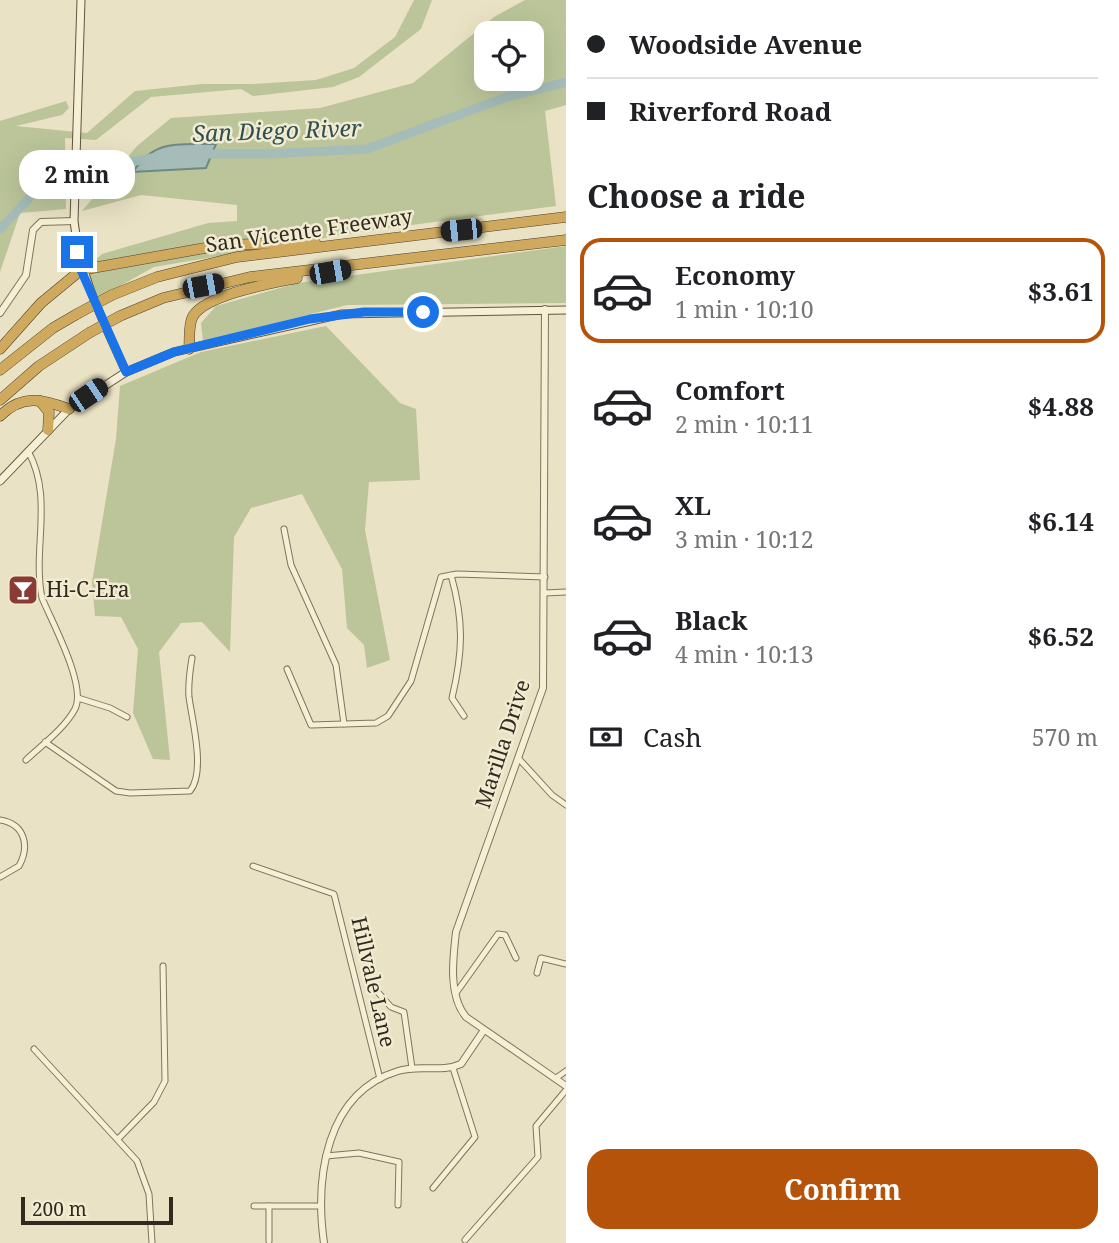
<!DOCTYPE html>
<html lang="en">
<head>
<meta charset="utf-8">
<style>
	:root { --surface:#fff; --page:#f2f2f2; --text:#202124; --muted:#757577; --line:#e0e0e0; --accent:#b45309 }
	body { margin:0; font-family:"Noto Serif",serif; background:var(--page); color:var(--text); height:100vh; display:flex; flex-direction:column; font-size:26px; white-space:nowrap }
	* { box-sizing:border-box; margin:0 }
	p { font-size:23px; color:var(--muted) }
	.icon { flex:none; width:38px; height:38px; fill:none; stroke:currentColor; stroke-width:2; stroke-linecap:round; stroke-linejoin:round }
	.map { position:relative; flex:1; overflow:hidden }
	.sheet { display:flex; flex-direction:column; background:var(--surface); width:553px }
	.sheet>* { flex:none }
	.hud { display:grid; align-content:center; height:154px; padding:0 21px; background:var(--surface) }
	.controls { position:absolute; left:474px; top:21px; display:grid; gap:14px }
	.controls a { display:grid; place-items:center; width:70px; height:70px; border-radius:14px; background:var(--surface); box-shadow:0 7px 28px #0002; font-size:35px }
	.scale { position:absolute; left:21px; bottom:18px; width:152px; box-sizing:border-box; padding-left:7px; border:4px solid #332a1f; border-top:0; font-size:19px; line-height:24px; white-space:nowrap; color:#332a1f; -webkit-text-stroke:5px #f1ebd2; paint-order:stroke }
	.end { position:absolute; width:32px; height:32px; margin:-16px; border:9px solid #1a73e8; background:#fff; box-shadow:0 0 0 4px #fff }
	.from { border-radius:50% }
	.bubble { position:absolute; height:49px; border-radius:21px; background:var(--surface); box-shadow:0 7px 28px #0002; font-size:23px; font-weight:700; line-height:49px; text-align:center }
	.car { position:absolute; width:21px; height:42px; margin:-21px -10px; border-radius:9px; box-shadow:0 0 5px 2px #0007; background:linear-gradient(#222 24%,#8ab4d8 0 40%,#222 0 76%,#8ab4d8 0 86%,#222 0) }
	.hud b { display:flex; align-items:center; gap:24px; height:66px; font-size:26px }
	.hud b+b { border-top:2px solid var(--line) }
	.hud i { width:18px; height:18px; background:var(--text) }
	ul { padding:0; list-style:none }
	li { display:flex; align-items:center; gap:21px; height:105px; margin:0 14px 10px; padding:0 7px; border:4px solid transparent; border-radius:21px }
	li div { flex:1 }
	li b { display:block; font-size:26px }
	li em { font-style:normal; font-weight:700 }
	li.on { border-color:var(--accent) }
	li>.icon { width:63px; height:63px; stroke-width:1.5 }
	h2 { padding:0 21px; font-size:32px; line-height:84px }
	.pay { display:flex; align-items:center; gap:18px; height:77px; padding:0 21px; font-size:26px }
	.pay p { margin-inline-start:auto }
	.primary-button { display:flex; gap:14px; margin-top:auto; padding:14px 21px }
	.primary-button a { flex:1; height:80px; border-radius:21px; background:var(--accent); color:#fff; font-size:28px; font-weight:700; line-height:80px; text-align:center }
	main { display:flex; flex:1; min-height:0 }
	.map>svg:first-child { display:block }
	.green { fill:#bbc599; fill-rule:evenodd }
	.water { fill:#a5bcb8; stroke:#6d8985; stroke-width:2 }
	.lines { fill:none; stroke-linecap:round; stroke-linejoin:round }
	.river { stroke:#a5bcb8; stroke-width:9 }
	.minor-casing { stroke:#81745c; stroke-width:7 }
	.tertiary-casing { stroke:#81745c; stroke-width:8 }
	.secondary-casing { stroke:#63553f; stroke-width:9 }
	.motorway-casing { stroke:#4f4230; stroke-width:11 }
	.minor { stroke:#f5efd6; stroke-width:5 }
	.tertiary { stroke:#f5efd6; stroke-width:6 }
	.secondary { stroke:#f5efd6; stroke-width:7 }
	.motorway { stroke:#cfa95d; stroke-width:10 }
	.motorway-bridge-casing { stroke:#4f4230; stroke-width:11; stroke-linecap:butt }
	.motorway-bridge { stroke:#cfa95d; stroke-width:10 }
	.route { stroke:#1a73e8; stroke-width:9 }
	.labels { text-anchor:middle; stroke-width:5; stroke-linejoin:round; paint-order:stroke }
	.street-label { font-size:21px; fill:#332a1f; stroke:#f1ebd2 }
	.poi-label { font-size:21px; fill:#332a1f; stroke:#f1ebd2; text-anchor:start }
	.water-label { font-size:23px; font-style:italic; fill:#2f4f51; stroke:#f1ebd2 }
</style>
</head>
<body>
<main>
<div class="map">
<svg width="566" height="1243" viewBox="0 0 566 1243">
	<rect width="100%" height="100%" fill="#e9e2c4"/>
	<g class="green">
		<path d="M 414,0 L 432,0 L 421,29 L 359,77 L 333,87 L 253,96 L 241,89 L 151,97 L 96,140 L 65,138 L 66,209 L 20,213 L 0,272 L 0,121 L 66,101 L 69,108 L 62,115 L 16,126 L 87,133 L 135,91 L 202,84 L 252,84 L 316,80 L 354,68 L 395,37 Z"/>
		<path d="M 525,0 L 566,0 L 566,105 L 545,111 L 556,206 L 366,231 L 154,267 L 98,298 L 85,269 L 102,254 L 208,223 L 237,221 L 237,205 L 141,195 L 82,211 L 137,146 L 171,118 L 320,108 L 413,83 L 494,17 ZM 486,33 L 532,33 L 532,79 L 486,79 Z"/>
		<path d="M 566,246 L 566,303 L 347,305 L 203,341 L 201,323 L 216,306 L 298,283 Z"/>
		<path d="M 326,326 L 400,403 L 416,409 L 420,480 L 369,482 L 365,530 L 390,660 L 367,668 L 364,645 L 347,628 L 342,569 L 302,494 L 251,508 L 234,537 L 230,652 L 202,622 L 181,623 L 159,652 L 170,760 L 153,759 L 133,713 L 138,649 L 121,617 L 95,616 L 92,582 L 116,439 L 120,386 L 201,352 Z"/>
	</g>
	<path class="water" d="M 216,144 L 206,168 L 133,172 C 155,138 180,145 216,144 Z"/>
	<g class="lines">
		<g class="river">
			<path d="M 201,154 L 267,154 L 367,149 L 504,98 L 566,82"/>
			<path d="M 0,229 L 38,189 L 118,164 L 152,158"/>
		</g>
		<g class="minor-casing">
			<g id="minor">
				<path d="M 284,529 L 291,565 L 336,665 L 344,724 L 376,723 L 388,716 L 411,681 L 441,577 L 457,574 L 545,577"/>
				<path d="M 451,575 C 464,621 463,652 452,698 L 464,716"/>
				<path d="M 545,593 L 566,592"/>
				<path d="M 287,669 L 311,725 L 344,724"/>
				<path d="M 78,698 L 110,708 L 127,717"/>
				<path d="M 45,742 L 116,791 L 130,793 L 190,791 C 206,772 192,720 189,697 C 188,684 190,670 192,658"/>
				<path d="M 26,760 C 43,744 64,729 75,709 C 87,686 52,622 42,598 C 32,548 54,498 28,451"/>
				<path d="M 520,760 L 552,795 L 566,805"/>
				<path d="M 0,820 C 25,824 30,846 19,866 L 0,877"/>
				<path d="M 253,866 L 334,894 L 380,1079"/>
				<path d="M 537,973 L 541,958 L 566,964"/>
				<path d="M 375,989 L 391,1007 L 404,1012 L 412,1068"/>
				<path d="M 456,993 L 498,934 L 505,935 L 516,958"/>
				<path d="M 34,1049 L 137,1161 L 149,1194 L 152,1243"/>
				<path d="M 556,1078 L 566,1071"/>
				<path d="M 118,1139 L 154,1102 L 165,1081 L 163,966"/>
				<path d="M 326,1156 L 359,1153 L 399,1162 L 398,1205"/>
				<path d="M 433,1188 L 475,1137 L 453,1068"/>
				<path d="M 254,1206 L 320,1206"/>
				<path d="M 269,1206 L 269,1241"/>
				<path d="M 465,1240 L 538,1157 L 536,1126 L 566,1090"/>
			</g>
		</g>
		<g class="tertiary-casing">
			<g id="tertiary">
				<path d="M 545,309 L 543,688 L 456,932 C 453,958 448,995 466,1017 L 566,1086"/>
				<path d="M 0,313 L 26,275 L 33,230 L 41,222 L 74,221"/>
				<path d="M 324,1243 C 315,1179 325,1093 398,1071 C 419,1064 441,1073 461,1064 L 484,1030"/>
			</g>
		</g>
		<g class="secondary-casing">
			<g id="secondary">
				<path d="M 81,0 L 74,221 C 80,278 103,320 126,372"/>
				<path d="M 0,481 L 69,409 L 126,372 L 174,352 L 342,314 L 566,310"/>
			</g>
		</g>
		<g class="motorway-casing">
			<g id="motorway">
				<path d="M 112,295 L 157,277 L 237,257 L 566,217"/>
				<path d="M 120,316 L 163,298 L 250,277 L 566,240"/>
				<path d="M 0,349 L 41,303 L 81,270 L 222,245 L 315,242"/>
				<path d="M 189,349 C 190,338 188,325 193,316 C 207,294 273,283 297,278"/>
				<path d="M 0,370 L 53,328 L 77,314"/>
				<path d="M 0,400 L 39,366 L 89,333"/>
				<path d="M 40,401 L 49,412 L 48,430"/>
				<path d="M 0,416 C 22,394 42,399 69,409"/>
			</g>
		</g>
		<use href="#minor" class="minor"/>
		<use href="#tertiary" class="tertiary"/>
		<use href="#secondary" class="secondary"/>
		<use href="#motorway" class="motorway"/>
		<g class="motorway-bridge-casing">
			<g id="motorway-bridge">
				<path d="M 77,314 L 112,295"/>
				<path d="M 89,333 L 120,316"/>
			</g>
		</g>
		<use href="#motorway-bridge" class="motorway-bridge"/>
	</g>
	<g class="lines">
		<path class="route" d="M 77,252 L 81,270 L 126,372 L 174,352 L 310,319 L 364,312 L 423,312"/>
	</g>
	<defs>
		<g id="bar-square" transform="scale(1.575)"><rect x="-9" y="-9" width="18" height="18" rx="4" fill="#8a3b33" stroke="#f1ebd2"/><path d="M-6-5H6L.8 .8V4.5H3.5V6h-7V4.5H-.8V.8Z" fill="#fff"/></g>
	</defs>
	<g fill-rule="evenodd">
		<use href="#bar-square" x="23" y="590"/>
	</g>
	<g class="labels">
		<g class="street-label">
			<text transform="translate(309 231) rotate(-8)" y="7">San Vicente Freeway</text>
			<text transform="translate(503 744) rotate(-72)" y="7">Marilla Drive</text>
			<text transform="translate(373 982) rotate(77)" y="7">Hillvale Lane</text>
		</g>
		<g class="poi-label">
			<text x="46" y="597">Hi-C-Era</text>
		</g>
		<g class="water-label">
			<text transform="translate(277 131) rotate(-2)" y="8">San Diego River</text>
		</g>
	</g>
</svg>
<div class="controls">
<a><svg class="icon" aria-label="locate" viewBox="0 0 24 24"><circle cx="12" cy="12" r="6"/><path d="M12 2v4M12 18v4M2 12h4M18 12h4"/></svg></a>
</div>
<div class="scale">200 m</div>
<i class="end from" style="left:423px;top:312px"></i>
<i class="end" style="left:77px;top:252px"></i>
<div class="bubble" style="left:19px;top:150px;width:116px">2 min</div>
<i class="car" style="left:461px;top:230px;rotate:264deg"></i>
<i class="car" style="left:330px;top:272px;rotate:80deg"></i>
<i class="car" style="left:203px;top:286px;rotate:79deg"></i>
<i class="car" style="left:88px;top:395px;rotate:56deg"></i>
</div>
<section class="sheet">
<div class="hud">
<b><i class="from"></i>Woodside Avenue</b>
<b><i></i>Riverford Road</b>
</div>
<h2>Choose a ride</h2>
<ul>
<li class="on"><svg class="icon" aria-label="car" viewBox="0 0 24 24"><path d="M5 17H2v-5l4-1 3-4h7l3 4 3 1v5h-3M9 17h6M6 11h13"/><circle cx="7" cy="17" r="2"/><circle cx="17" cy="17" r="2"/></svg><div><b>Economy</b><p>1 min · 10:10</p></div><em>$3.61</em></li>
<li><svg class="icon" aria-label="car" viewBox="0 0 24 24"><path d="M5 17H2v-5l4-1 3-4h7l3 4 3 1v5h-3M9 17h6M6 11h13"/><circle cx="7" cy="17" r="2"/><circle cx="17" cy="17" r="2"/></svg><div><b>Comfort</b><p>2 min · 10:11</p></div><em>$4.88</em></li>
<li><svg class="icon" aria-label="car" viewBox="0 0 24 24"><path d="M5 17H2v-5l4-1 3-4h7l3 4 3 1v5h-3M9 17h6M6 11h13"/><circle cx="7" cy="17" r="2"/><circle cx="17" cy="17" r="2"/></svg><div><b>XL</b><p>3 min · 10:12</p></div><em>$6.14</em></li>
<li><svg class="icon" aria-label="car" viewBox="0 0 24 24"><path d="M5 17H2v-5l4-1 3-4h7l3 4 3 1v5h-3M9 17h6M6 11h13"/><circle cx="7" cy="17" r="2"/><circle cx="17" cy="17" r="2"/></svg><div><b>Black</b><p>4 min · 10:13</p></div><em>$6.52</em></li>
</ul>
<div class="pay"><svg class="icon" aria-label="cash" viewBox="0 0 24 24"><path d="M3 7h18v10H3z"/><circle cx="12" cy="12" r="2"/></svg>Cash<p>570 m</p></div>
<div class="primary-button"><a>Confirm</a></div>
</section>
</main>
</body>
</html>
